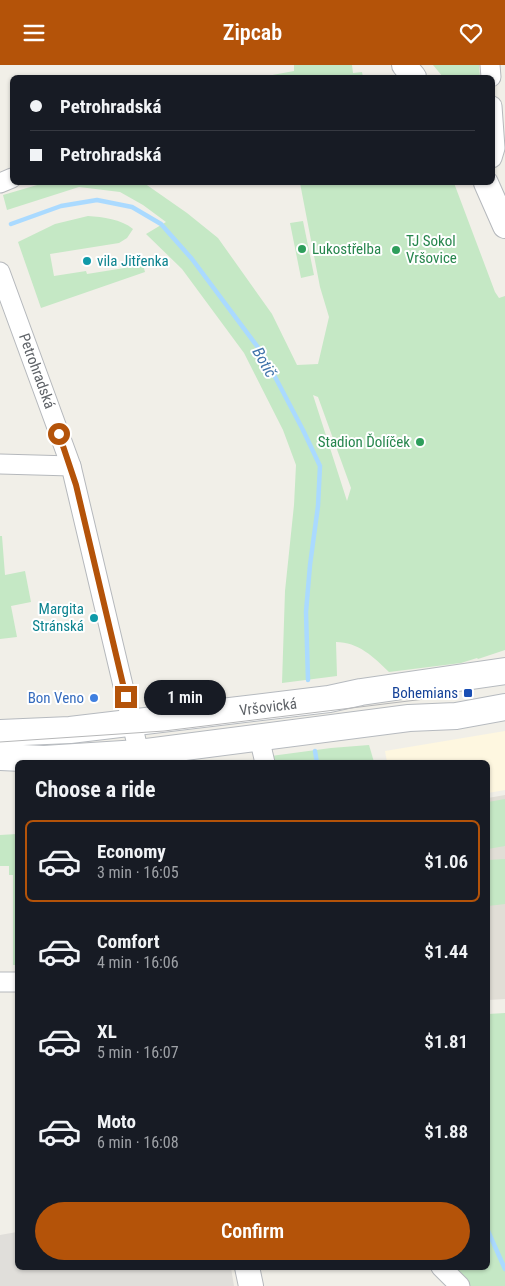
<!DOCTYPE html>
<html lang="en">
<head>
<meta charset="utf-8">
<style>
	:root { --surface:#171b24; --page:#242831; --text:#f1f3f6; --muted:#9ea1a6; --line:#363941; --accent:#b45309 }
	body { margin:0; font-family:"Roboto Condensed",sans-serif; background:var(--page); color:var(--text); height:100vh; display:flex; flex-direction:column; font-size:19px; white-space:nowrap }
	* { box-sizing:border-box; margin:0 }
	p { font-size:16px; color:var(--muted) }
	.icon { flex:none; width:28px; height:28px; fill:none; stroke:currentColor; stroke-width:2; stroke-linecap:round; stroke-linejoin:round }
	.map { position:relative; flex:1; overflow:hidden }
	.panel { position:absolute; left:15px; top:695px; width:475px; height:510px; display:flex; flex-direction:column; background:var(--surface); border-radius:8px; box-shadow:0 1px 4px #0004 }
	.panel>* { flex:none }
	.hud { position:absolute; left:10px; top:10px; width:485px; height:110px; border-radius:8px; box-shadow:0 1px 4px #0004; display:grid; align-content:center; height:110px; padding:0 20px; background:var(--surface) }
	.end { position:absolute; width:22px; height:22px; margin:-11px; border:6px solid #b45309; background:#fff; box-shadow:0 0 0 2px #fff }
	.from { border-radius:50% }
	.bubble { position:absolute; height:35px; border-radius:18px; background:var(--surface); box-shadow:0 1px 4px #0004; font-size:16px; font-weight:600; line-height:35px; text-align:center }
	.hud b { display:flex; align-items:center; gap:18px; height:48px; font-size:19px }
	.hud b+b { border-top:1px solid var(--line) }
	.hud i { width:12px; height:12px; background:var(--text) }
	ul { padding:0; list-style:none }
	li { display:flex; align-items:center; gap:15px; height:82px; margin:0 10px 8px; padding:0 10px; border:2px solid transparent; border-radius:8px }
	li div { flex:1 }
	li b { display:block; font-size:19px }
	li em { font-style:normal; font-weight:600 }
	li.current { border-color:var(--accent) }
	li>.icon { width:45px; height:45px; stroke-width:1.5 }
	h2 { padding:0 20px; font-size:22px; line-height:60px }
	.action { display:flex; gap:10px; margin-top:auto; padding:10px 20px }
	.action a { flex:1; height:58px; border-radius:30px; background:var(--accent); color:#fff; font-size:20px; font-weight:600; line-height:58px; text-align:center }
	header { display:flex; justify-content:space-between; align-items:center; height:65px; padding:0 20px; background:var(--accent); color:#fff; font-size:22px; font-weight:600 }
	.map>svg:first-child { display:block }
	.commercial { fill:#fef7e0 }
	.industrial { fill:#e0deda }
	.education { fill:#e1ded6 }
	.green { fill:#c5e8c5; fill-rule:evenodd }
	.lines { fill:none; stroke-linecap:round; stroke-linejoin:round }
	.stream { stroke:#aadaff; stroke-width:4.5 }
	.minor-casing { stroke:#b5b8bc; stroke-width:21 }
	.tertiary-casing { stroke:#b5b8bc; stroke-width:26 }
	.secondary-casing { stroke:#b6babf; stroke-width:28 }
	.minor { stroke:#fff; stroke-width:19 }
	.tertiary { stroke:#fff; stroke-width:24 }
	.secondary { stroke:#fff; stroke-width:26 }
	.tram { stroke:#b6b7b8; stroke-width:1 }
	.route { stroke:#b45309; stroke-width:6 }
	.leisure-dot { fill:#2e9e5b; stroke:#fff; stroke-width:2 }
	.culture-dot { fill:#0f9aa8; stroke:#fff; stroke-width:2 }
	.transit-dot { fill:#1a4fb4; stroke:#fff; stroke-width:2 }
	.shop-dot { fill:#3f7fe0; stroke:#fff; stroke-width:2 }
	.labels { text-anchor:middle; stroke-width:4; stroke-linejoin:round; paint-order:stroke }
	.leisure-label { font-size:15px; fill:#27864d; stroke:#fff; text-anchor:start }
	.culture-label { font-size:15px; fill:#0d838f; stroke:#fff; text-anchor:start }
	.street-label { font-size:15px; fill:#5f6368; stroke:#fff }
	.transit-label { font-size:15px; fill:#164399; stroke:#fff; text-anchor:end }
	.shop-label { font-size:15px; fill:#366cbe; stroke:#fff; text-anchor:end }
	.water-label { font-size:16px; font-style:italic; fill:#4174aa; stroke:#fff }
</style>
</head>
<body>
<header><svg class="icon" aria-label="menu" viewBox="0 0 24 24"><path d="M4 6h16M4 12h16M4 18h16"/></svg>Zipcab<svg class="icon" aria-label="heart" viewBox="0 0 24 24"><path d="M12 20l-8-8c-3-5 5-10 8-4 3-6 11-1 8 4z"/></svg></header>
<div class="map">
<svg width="505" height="1221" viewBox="0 0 505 1221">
	<rect width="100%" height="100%" fill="#f1efe8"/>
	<path class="commercial" d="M 505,666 L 505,725 L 488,728 L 488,698 L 387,697 L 385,686 Z"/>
	<path class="industrial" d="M 17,1167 L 18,1202 L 231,1203 L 234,1221 L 0,1221 L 0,1170 Z"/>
	<path class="education" d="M 505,730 L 505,934 L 488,935 L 488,733 Z"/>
	<g class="green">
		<path d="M 294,0 L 352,0 L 353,8 L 362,7 L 363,12 L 267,12 L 267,11 L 294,6 Z"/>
		<path d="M 433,0 L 479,0 L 480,12 L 443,12 Z"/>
		<path d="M 44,118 L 144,118 L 187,148 L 218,173 L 272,249 L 297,300 L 318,299 L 329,252 L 320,222 L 300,118 L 454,118 L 495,227 L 499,233 L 505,231 L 505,585 L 478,594 L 477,593 L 461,598 L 389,607 C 374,592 358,577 336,577 L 337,611 L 282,618 L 285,526 L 294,440 L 296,400 L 283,365 L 244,288 L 182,204 L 146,169 L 166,157 L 143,140 L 120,127 L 79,122 L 7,145 L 3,130 ZM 313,330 L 318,332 L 351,423 L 347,436 Z"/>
		<path d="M 88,151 C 103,152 121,154 133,164 L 127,173 L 119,178 L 50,189 L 54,211 L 86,206 L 87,209 L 143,200 L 145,207 L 41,243 L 18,177 L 55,159 Z"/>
		<path d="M 303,156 L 314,210 L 301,213 L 290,158 Z"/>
		<path d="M 0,471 L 2,471 L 5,510 L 25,506 L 31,537 L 11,541 L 17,572 L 0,574 Z"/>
		<path d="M 369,680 L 374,697 L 273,697 L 271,691 L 331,683 Z"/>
		<path d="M 505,734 L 505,781 L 488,784 L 488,737 Z"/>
		<path d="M 17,769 L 18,900 L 13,900 L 13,810 L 9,810 L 9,801 L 0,801 L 0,770 Z"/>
		<path d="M 505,794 L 505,839 L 488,841 L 488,795 Z"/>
		<path d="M 505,948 L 505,1221 L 469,1221 L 457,1203 L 488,1202 L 488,949 Z"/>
	</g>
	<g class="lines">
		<g class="stream">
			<path d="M 11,159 L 61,141 L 97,135 L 132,142 L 161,159 L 192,194 L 263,289 L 303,365 L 320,401 L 318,441 L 310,500 L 306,547 L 308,615"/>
			<path d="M 315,686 L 317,698"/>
			<path d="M 488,1166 L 505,1204"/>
		</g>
		<g class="minor-casing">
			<g id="minor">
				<path d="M 490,0 L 491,12"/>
				<path d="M 492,41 L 495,83 L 492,93"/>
				<path d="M 0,118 L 12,113"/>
				<path d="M 0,207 L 71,401 L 139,688"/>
				<path d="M 0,399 L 71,401"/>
				<path d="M 259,672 L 265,698"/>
				<path d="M 0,917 L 18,917"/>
				<path d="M 441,1202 L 460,1221"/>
			</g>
		</g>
		<g class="tertiary-casing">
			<g id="tertiary">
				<path d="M 404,0 L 414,12"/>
				<path d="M 486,118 L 505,161"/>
				<path d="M 247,1202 L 251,1221"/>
			</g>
		</g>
		<g class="secondary-casing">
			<g id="secondary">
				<path d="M 0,668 L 70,665 L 329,634 L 361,627 L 505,606"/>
				<path d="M 0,692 L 44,694 L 139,688 L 409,653 L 456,651 L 505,642"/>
			</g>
		</g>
		<use href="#minor" class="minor"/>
		<use href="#tertiary" class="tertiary"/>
		<use href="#secondary" class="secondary"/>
		<path class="tram" d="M 0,677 L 164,666 L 433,633"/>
	</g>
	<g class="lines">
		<path class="route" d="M 59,369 L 76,420 L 126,632"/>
	</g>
	<g class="leisure-dot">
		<circle cx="302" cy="184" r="5"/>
		<circle cx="396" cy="185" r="5"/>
		<circle cx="420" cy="377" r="5"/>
	</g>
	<g class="culture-dot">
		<circle cx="87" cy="196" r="5"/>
		<circle cx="94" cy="553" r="5"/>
	</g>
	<rect class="transit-dot" x="463" y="623" width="10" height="10" rx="2.5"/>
	<circle class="shop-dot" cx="94" cy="633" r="5"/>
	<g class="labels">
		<g class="leisure-label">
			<text x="406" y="181">TJ Sokol<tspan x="406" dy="17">Vršovice</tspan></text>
			<text x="312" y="189">Lukostřelba</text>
			<text x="410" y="382" text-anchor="end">Stadion Ďolíček</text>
		</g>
		<g class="culture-label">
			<text x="97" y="201">vila Jitřenka</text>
			<text x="84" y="549" text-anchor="end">Margita<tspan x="84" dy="17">Stránská</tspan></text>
		</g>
		<g class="street-label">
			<text transform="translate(37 306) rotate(70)" y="5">Petrohradská</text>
			<text transform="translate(268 642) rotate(-7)" y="5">Vršovická</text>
		</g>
		<g class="transit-label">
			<text x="458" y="633">Bohemians</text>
		</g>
		<g class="shop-label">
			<text x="84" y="638">Bon Veno</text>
		</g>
		<g class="water-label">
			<text transform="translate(265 297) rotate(60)" y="6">Botič</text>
		</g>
	</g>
</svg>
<i class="end from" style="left:59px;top:369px"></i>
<i class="end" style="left:126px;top:632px"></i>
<div class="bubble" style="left:144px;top:615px;width:82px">1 min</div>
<div class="hud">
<b><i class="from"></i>Petrohradská</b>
<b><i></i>Petrohradská</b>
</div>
<section class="panel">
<h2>Choose a ride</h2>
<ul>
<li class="current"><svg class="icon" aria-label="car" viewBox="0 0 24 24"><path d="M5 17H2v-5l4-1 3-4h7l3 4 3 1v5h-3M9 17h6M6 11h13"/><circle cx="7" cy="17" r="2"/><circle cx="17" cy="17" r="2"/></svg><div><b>Economy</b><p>3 min · 16:05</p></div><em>$1.06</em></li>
<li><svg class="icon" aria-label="car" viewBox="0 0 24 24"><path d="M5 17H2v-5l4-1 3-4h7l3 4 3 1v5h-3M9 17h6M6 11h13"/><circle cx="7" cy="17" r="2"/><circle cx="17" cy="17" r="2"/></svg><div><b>Comfort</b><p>4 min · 16:06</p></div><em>$1.44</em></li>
<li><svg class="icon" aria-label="car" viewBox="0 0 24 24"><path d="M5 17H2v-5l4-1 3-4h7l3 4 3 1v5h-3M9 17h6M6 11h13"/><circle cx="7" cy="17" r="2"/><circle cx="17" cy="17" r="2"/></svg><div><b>XL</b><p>5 min · 16:07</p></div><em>$1.81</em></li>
<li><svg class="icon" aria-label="car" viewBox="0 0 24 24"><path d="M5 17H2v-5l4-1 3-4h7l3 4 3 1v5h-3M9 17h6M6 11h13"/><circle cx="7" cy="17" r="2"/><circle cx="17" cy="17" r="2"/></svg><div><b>Moto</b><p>6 min · 16:08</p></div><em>$1.88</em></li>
</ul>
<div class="action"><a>Confirm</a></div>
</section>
</div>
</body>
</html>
